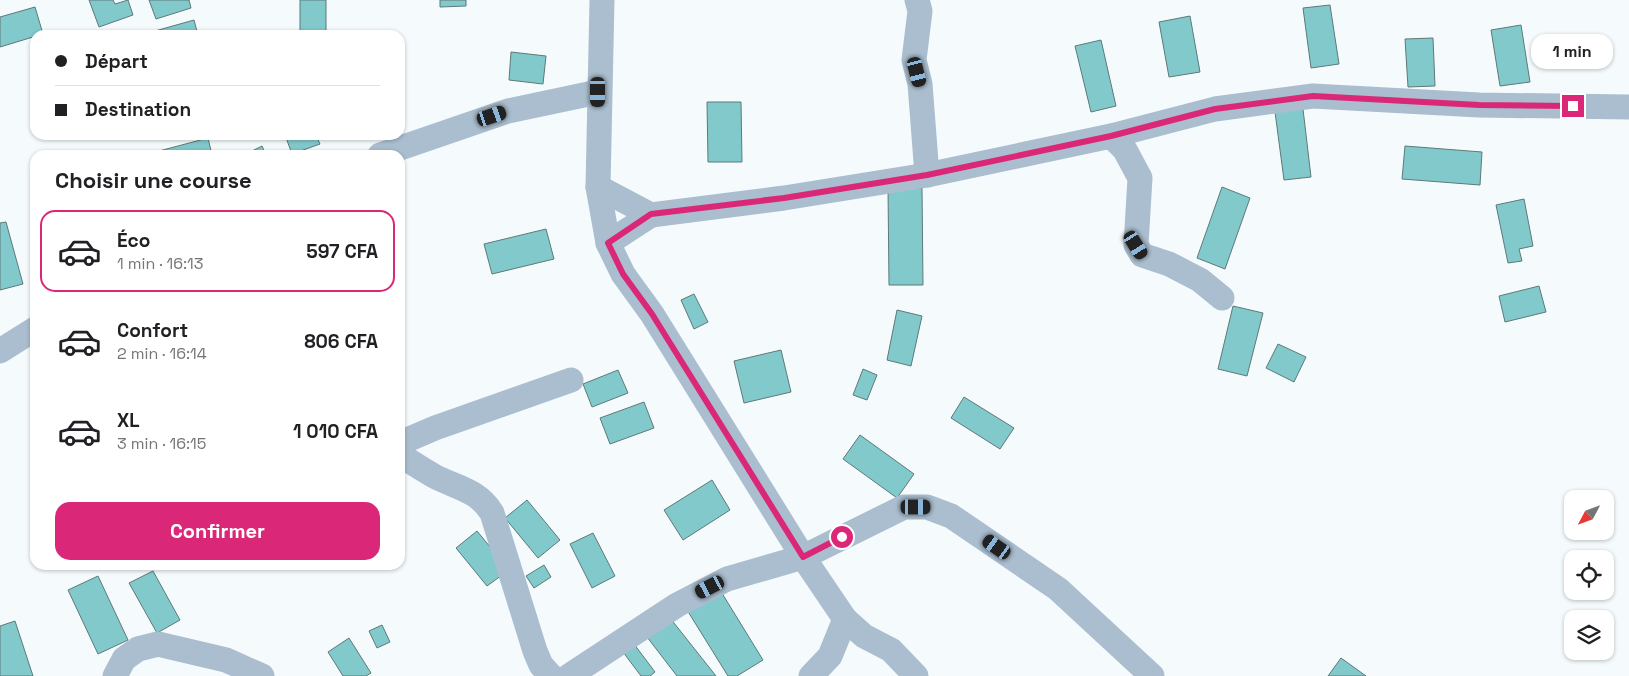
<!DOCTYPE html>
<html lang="fr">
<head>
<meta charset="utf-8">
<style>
	:root { --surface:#fff; --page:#f6f6f6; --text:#202124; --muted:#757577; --line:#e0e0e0; --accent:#db2777 }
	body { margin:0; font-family:"Space Grotesk",sans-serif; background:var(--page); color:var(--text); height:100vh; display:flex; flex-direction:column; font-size:19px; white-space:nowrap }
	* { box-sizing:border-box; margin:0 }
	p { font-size:16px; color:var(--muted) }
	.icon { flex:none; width:28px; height:28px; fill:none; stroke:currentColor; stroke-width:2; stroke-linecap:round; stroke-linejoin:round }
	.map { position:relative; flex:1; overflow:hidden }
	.drawer { position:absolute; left:30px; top:150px; width:375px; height:420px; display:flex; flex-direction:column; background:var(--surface); border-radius:15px; box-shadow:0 1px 4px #0004 }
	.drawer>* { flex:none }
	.guide { position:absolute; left:30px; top:30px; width:375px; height:110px; border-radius:15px; box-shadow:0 1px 4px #0004; display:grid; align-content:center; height:110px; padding:0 25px; background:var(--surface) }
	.needle { width:32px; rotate:229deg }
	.controls { position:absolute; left:1564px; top:490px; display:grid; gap:10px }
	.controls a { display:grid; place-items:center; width:50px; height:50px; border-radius:10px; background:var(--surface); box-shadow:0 1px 4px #0004; font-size:25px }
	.end { position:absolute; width:22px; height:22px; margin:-11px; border:6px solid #db2777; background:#fff; box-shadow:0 0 0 2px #fff }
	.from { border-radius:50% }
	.bubble { position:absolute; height:35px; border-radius:15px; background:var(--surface); box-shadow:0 1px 4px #0004; font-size:16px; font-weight:700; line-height:35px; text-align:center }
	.car { position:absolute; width:15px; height:30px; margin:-15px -8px; border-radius:6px; box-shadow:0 0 4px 1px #0007; background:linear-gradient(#222 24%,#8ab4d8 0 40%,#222 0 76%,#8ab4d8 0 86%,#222 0) }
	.guide b { display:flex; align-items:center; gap:18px; height:48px; font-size:19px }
	.guide b+b { border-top:1px solid var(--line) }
	.guide i { width:12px; height:12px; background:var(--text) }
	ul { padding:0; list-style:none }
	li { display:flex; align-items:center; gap:15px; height:82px; margin:0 10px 8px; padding:0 15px; border:2px solid transparent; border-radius:15px }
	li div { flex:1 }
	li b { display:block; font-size:19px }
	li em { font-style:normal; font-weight:700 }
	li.on { border-color:var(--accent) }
	li>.icon { width:45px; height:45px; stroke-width:1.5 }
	h2 { padding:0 25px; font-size:22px; line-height:60px }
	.action { display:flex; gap:10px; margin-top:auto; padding:10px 25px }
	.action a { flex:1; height:58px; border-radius:15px; background:var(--accent); color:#fff; font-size:20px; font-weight:700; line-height:58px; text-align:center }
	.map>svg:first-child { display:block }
	.building { fill:#82c9cb; stroke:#5d797a }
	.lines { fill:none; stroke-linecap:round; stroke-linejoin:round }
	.street { stroke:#aabecf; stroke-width:25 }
	.route { stroke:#db2777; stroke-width:6 }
</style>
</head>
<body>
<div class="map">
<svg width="1629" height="676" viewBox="0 0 1629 676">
	<rect width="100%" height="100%" fill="#f5fbfc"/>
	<g class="building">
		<path d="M 89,0 L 113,0 L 115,4 L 128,0 L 133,15 L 99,27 Z"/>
		<path d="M 149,0 L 189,0 L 191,8 L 156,19 Z"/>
		<rect x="300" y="0" width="26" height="35"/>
		<path d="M 440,0 L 466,0 L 466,6 L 440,7 Z"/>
		<path d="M 1330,5 L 1339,64 L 1311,68 L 1303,8 Z"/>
		<path d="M 35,7 L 43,34 L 0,47 L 0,17 Z"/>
		<path d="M 1190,16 L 1200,72 L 1169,77 L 1159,22 Z"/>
		<path d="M 194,20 L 198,35 L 156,35 L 155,31 Z"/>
		<path d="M 1521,25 L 1530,82 L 1500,86 L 1491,30 Z"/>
		<path d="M 1433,38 L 1435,86 L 1408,87 L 1405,39 Z"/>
		<path d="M 1101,40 L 1116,106 L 1091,112 L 1075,46 Z"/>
		<path d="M 511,52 L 546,56 L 543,84 L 509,80 Z"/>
		<path d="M 707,102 L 741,102 L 742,162 L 708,162 Z"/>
		<path d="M 1303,109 L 1311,177 L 1284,180 L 1275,112 Z"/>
		<path d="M 285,135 L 316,135 L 320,144 L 292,154 Z"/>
		<path d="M 208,138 L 212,155 L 144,155 Z"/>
		<path d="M 262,146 L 266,155 L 244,155 Z"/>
		<path d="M 1405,146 L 1482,152 L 1480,185 L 1402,179 Z"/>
		<path d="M 1222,187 L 1250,198 L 1225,269 L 1197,258 Z"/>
		<path d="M 888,188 L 922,188 L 923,285 L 889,285 Z"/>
		<path d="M 1524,199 L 1533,246 L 1519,249 L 1522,261 L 1508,263 L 1496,205 Z"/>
		<path d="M 6,222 L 23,284 L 0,290 L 0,223 Z"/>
		<path d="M 546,229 L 554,259 L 492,274 L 484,244 Z"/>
		<path d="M 1539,286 L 1546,312 L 1505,322 L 1499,296 Z"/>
		<path d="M 694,294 L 708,322 L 694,329 L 681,300 Z"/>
		<path d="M 1233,306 L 1263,313 L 1247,376 L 1218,369 Z"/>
		<path d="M 897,310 L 922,316 L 911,366 L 887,360 Z"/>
		<path d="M 1278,344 L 1306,357 L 1294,382 L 1266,368 Z"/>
		<path d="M 781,350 L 791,392 L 744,403 L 734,361 Z"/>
		<path d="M 863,369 L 877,375 L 867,400 L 853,395 Z"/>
		<path d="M 618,370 L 628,393 L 592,407 L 583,384 Z"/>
		<path d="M 964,397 L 1014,428 L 1000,449 L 951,418 Z"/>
		<path d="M 644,402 L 654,428 L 610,444 L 600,418 Z"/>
		<path d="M 860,435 L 914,474 L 897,498 L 843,459 Z"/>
		<path d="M 712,480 L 730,510 L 683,540 L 664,510 Z"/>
		<path d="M 527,500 L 560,540 L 538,558 L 505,518 Z"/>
		<path d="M 477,531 L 509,570 L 487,586 L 456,548 Z"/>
		<path d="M 593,533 L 615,576 L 592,588 L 570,544 Z"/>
		<path d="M 544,565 L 551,577 L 534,588 L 526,576 Z"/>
		<path d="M 153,571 L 180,620 L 157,633 L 129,583 Z"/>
		<path d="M 98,576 L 128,640 L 98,654 L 68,590 Z"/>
		<path d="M 720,590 L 763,660 L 737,676 L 728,676 L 687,610 Z"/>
		<path d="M 670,618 L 716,676 L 677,676 L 647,637 Z"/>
		<path d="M 15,621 L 33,676 L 0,676 L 0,626 Z"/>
		<path d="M 382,625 L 390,642 L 377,648 L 369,631 Z"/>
		<path d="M 349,638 L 371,673 L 366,676 L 343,676 L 328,652 Z"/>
		<path d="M 634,644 L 655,672 L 650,676 L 641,676 L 623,652 Z"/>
		<path d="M 1341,658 L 1366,676 L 1328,676 Z"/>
	</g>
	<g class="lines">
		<g class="street">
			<path d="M 602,0 L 598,187 L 608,243 L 623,274 L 652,314 L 803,557 L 845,619 L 864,636 L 891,650 L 916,676"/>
			<path d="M 917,0 L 920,11 L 914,60 L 920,84 L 927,175"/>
			<path d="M 1111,136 L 1125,150 L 1140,178 L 1136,245 L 1142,255 L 1169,264 L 1200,280 L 1222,298"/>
			<path d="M 380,155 L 508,111 L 598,92"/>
			<path d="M 598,187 L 651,215 L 784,198 L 927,175 L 1111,136 L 1215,109 L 1313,96 L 1479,105 L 1629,107"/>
			<path d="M 608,243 L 651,215"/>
			<path d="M 0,351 L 35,329"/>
			<path d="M 400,443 L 435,428 L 571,380"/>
			<path d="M 400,455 C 411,462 422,469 434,476 C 457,488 478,490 492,513 L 535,651 L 541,665 L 551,676"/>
			<path d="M 115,676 L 124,659 L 138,649 L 158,644 L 226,660 L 262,676"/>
			<path d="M 569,676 L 677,605 L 727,579 L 803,557 L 904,507 L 927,507 L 951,516 L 1058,589 L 1152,676"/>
			<path d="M 811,676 L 830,656 L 845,619"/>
		</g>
	</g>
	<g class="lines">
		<path class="route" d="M 842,537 L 803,557 L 652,314 L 623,274 L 608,243 L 651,214 L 784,198 L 927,175 L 1111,136 L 1215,109 L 1313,96 L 1479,105 L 1573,106"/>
	</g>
</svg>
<div class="controls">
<a><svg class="needle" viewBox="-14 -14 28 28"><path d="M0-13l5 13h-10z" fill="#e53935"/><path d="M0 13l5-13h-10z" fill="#757577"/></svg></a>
<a><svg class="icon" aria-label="locate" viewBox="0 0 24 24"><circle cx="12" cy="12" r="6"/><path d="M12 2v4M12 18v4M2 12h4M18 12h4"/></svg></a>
<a><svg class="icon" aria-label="layers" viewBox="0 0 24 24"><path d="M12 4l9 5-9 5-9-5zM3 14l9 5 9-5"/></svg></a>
</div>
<i class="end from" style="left:842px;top:537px"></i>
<i class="end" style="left:1573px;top:106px"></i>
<div class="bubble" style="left:1531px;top:34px;width:82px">1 min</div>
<i class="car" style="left:917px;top:72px;rotate:166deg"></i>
<i class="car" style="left:598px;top:92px;rotate:180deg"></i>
<i class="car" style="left:492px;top:116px;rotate:71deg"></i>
<i class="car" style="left:1136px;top:245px;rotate:148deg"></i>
<i class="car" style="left:916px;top:507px;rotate:90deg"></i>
<i class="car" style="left:997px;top:547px;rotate:305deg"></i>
<i class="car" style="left:710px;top:587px;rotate:243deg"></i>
<div class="guide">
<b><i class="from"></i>Départ</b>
<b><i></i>Destination</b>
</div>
<section class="drawer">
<h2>Choisir une course</h2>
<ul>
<li class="on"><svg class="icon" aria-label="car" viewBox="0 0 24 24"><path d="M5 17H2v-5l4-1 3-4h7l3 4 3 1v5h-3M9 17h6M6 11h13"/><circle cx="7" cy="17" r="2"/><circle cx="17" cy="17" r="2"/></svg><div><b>Éco</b><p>1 min · 16:13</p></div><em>597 CFA</em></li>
<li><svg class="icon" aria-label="car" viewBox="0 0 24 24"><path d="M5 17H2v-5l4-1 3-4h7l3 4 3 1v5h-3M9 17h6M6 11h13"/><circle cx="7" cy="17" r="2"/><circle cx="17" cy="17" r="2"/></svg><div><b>Confort</b><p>2 min · 16:14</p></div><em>806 CFA</em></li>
<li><svg class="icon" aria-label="car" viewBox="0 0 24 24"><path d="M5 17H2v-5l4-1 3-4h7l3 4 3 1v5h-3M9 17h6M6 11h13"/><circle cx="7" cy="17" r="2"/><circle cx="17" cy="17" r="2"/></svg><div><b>XL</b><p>3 min · 16:15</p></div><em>1 010 CFA</em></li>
</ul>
<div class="action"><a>Confirmer</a></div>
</section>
</div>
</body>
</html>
